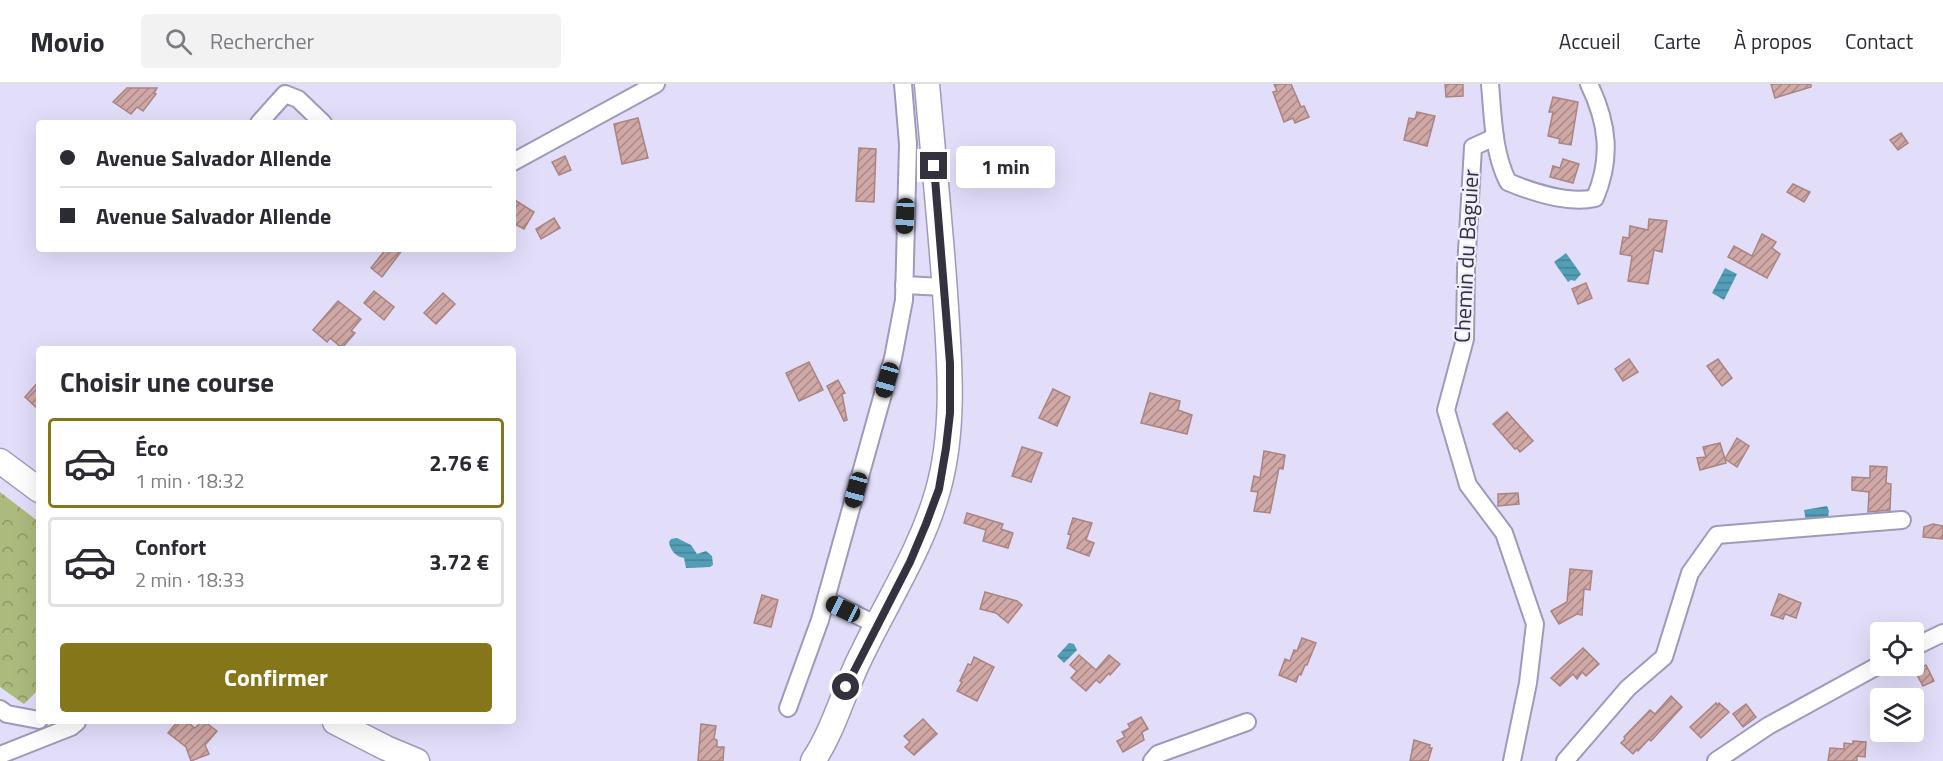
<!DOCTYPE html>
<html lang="fr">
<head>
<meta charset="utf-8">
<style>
	:root { --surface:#fff; --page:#f2f2f3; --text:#2b2b33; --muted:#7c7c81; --line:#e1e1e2; --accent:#857619 }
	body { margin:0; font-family:"Titillium Web",sans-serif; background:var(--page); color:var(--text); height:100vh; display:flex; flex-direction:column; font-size:22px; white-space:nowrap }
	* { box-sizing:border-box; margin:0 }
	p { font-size:20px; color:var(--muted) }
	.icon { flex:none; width:33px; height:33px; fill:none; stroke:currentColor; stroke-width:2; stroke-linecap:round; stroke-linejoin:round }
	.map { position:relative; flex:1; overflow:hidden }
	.side { position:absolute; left:36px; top:262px; width:480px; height:378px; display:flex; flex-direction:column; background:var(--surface); border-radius:6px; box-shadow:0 6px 24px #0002 }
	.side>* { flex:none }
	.hud { position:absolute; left:36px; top:36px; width:480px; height:132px; border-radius:6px; box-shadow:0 6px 24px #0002; display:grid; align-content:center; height:132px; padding:0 24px; background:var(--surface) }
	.tools { position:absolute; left:1870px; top:538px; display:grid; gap:12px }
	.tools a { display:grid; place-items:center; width:54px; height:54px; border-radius:6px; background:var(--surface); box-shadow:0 6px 24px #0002; font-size:30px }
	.end { position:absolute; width:27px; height:27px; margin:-14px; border:8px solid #34323f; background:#fff; box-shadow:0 0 0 3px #fff }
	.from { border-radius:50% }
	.bubble { position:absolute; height:42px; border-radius:6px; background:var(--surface); box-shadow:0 6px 24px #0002; font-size:20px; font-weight:700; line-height:42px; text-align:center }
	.car { position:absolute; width:18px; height:36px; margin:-18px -9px; border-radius:8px; box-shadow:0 0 4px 2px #0007; background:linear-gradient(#222 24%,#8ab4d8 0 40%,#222 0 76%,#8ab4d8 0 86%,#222 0) }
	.hud b { display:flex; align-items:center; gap:21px; height:57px; font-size:22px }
	.hud b+b { border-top:2px solid var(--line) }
	.hud i { width:15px; height:15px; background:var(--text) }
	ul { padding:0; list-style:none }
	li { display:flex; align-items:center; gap:18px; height:90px; margin:0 12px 9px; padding:0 12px; border:3px solid var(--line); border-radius:6px }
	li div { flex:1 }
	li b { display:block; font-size:22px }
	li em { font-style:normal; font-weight:700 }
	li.current { border-color:var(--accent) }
	li>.icon { width:54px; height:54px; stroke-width:1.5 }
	h2 { padding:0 24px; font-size:27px; line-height:72px }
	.primary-button { display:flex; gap:12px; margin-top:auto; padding:12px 24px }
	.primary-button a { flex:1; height:69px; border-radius:6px; background:var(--accent); color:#fff; font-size:24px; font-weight:700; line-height:69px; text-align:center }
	header { display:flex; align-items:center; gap:36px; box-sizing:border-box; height:84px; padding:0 30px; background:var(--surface); border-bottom:2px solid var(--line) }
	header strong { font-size:28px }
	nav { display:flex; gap:33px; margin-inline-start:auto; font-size:21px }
	.search { width:420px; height:54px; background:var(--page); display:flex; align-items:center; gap:15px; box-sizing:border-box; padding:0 21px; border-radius:6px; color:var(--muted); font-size:22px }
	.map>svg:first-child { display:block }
	.forest { fill:url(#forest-crowns) }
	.water { fill:url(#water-rules) }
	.building { fill:url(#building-hatch); stroke:#aa8482; stroke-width:1.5 }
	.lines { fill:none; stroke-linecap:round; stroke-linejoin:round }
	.street-casing { stroke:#9f9abb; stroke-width:20 }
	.secondary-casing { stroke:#9f9abb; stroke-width:27 }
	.street { stroke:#fff; stroke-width:16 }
	.secondary { stroke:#fff; stroke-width:24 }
	.route { stroke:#34323f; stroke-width:8 }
	.labels { text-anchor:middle; stroke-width:4.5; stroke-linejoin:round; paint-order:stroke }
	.street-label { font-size:22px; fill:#34323f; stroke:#f0eefc }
</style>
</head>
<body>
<header>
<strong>Movio</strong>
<div class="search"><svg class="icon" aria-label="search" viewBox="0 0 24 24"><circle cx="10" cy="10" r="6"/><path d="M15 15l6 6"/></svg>Rechercher</div>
<nav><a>Accueil</a><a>Carte</a><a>À propos</a><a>Contact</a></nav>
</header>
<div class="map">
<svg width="1943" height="677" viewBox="0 0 1943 677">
	<defs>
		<pattern id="forest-crowns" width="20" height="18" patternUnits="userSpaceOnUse" patternTransform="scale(1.5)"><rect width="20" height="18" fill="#acba7e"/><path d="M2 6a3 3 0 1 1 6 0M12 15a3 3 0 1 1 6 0" fill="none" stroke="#8d9869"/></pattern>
		<pattern id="water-rules" width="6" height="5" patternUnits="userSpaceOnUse" patternTransform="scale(1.5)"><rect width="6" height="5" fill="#539eb7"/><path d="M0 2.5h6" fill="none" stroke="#468196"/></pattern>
		<pattern id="building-hatch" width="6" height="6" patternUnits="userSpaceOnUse" patternTransform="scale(1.5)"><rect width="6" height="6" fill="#d0a8a6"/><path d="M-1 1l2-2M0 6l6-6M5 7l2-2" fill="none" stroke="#aa8989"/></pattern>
	</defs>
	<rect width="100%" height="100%" fill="#e2defa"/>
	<path class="forest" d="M 0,408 L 39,438 L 39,605 L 24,620 L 0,603 Z"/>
	<g class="water">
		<path d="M 1566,169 L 1581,190 L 1575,197 L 1571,196 L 1568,198 L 1554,178 Z"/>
		<path d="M 1725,184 L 1737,190 L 1724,216 L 1712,209 Z"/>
		<path d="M 1827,422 L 1829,427 L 1828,433 L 1806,437 L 1804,426 Z"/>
		<path d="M 677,454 L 691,461 L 697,470 L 706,467 L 712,472 L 713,481 L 710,483 L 686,484 L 684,474 C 676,473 670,466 669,458 L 671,455 Z"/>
		<path d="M 1069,559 L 1074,560 L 1077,566 L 1064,579 L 1057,572 Z"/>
	</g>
	<g class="building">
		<path d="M 1274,0 L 1291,0 L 1301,23 L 1304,22 L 1309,33 L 1295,39 L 1293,34 L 1284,38 L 1273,8 L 1277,7 Z"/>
		<path d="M 1445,0 L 1463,0 L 1463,12 L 1446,13 Z"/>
		<path d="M 1771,0 L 1811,0 L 1811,3 L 1775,14 Z"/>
		<path d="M 127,4 L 157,4 L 154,9 L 156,10 L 143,27 L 137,23 L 131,30 L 113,18 Z"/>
		<path d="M 1553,13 L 1578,18 L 1571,61 L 1559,59 L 1560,55 L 1548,52 L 1553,28 L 1549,28 Z"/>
		<path d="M 1417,28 L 1435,32 L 1427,62 L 1404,56 L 1409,34 L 1415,35 Z"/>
		<path d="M 638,34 L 648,74 L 622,80 L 614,40 Z"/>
		<path d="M 1901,49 L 1908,59 L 1898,66 L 1890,56 Z"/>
		<path d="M 859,64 L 876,65 L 874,118 L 856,117 Z"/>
		<path d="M 565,72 L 571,86 L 559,91 L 552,78 Z"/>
		<path d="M 1563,75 L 1579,80 L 1573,99 L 1550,93 L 1553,82 L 1560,84 Z"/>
		<path d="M 1793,100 L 1810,108 L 1804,118 L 1787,108 Z"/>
		<path d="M 513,115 L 534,128 L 524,145 L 513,139 Z"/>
		<path d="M 554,134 L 560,144 L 541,155 L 536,145 Z"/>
		<path d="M 1649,135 L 1667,137 L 1662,168 L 1654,166 L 1648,200 L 1628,197 L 1632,172 L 1620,170 L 1623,153 L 1629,154 L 1630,142 L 1648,146 Z"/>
		<path d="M 1762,150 L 1776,158 L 1772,164 L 1780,170 L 1767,194 L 1728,173 L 1734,162 L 1752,172 Z"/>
		<path d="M 386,165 L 403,165 L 382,193 L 371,184 Z"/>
		<path d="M 1586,199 L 1592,214 L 1578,220 L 1572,205 Z"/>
		<path d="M 374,207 L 394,223 L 384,236 L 364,219 Z"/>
		<path d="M 443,209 L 455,220 L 436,240 L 424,229 Z"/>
		<path d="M 338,217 L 361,235 L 351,247 L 355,249 L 342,264 L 330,254 L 327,258 L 313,246 Z"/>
		<path d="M 1629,275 L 1638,288 L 1623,297 L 1615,285 Z"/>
		<path d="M 1718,275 L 1732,294 L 1722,302 L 1707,282 Z"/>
		<path d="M 809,278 L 823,306 L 799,317 L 786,289 Z"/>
		<path d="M 838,296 L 845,309 L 842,310 L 847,336 L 844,337 L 827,302 Z"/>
		<path d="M 39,297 L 39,326 L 25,313 Z"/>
		<path d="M 1053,305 L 1070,313 L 1057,342 L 1039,334 Z"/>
		<path d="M 1150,309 L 1180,317 L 1178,326 L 1192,331 L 1187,350 L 1141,339 Z"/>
		<path d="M 1507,328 L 1533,357 L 1520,368 L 1517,364 L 1515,365 L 1493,340 Z"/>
		<path d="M 1737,354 L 1749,362 L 1737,383 L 1725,375 L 1726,379 L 1700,386 L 1697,374 L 1706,373 L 1703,363 L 1720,359 L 1725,375 Z"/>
		<path d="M 1022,363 L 1042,369 L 1031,398 L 1012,392 Z"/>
		<path d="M 1264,367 L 1285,371 L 1283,385 L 1279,384 L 1270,429 L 1254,427 L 1258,408 L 1251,407 L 1254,392 L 1260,394 Z"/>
		<path d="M 1870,382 L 1887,383 L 1886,399 L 1891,400 L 1890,426 L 1868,428 L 1869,408 L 1852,406 L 1852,393 L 1870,394 Z"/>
		<path d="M 1518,409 L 1519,420 L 1498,422 L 1498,410 Z"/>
		<path d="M 967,429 L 1003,440 L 1001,445 L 1013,449 L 1008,464 L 983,457 L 986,446 L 964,439 Z"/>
		<path d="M 1073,434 L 1092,439 L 1086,456 L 1094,459 L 1089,472 L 1067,464 L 1071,451 L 1068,450 Z"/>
		<path d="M 1933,440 L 1943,442 L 1943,455 L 1923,453 L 1924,443 Z"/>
		<path d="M 1570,485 L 1592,487 L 1590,506 L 1584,505 L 1582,531 L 1577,530 L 1559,540 L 1551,527 L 1567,518 Z"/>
		<path d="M 985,508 L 1017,517 L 1022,521 L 1008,539 L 996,529 L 980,525 Z"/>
		<path d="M 1779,510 L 1801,519 L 1796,534 L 1785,530 L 1783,535 L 1771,531 Z"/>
		<path d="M 762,511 L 778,516 L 771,543 L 754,539 Z"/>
		<path d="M 1302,554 L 1316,559 L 1307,581 L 1305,581 L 1301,591 L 1299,590 L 1296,598 L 1279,591 L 1285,575 L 1290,577 L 1294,566 L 1297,567 Z"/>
		<path d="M 1583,564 L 1599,580 L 1586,592 L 1582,588 L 1577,595 L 1573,590 L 1560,602 L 1551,594 Z"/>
		<path d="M 1079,571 L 1096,586 L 1109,571 L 1120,580 L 1110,591 L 1109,589 L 1100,599 L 1096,596 L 1086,607 L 1071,594 L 1077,587 L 1070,581 Z"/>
		<path d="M 974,573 L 994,583 L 977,617 L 957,607 L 962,598 L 960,597 L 968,580 L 971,581 Z"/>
		<path d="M 1926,581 L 1934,597 L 1923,602 L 1915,587 Z"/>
		<path d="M 1671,612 L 1682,623 L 1651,657 L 1649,655 L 1638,667 L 1637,665 L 1633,670 L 1621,659 L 1625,655 L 1624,653 L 1650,626 L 1655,630 Z"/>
		<path d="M 1716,619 L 1717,621 L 1719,619 L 1729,628 L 1701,654 L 1690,643 Z"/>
		<path d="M 1746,620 L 1756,633 L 1743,643 L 1733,630 Z"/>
		<path d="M 1141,633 L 1148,645 L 1142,648 L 1144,656 L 1123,668 L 1117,657 L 1125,653 L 1122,648 L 1130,644 L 1128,640 Z"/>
		<path d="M 923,635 L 937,650 L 914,671 L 905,663 L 910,658 L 904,652 Z"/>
		<path d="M 177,638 L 187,638 L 195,644 L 201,638 L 205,638 L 217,647 L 205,661 L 209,670 L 191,677 L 186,663 L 168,649 Z"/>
		<path d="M 701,640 L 716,642 L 714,655 L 717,656 L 717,663 L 724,663 L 723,677 L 698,677 Z"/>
		<path d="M 1414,656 L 1430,661 L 1429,664 L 1432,664 L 1428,677 L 1410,677 Z"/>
		<path d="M 1853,657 L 1866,658 L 1865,673 L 1857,672 L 1857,677 L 1828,677 L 1830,664 L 1844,665 L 1844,659 L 1853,660 Z"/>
	</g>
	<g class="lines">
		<g class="street-casing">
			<g id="street">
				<path d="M 1490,0 C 1493,33 1493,68 1508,98 C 1532,108 1569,120 1595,114 C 1612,74 1608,39 1589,0"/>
				<path d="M 259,39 L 285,10 L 298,15 L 323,39"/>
				<path d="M 1495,53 L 1473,63 L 1466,185 L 1465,255 L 1446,326 L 1468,401 L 1504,449 L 1535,540 L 1528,599 L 1512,677"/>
				<path d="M 513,78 L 656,0"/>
				<path d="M 904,201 L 944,203"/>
				<path d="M 826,516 L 877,541"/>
				<path d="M 1914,563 L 1943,549"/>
				<path d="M 788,624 L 820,536 L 893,274 L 904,216 L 908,60 L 903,0"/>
				<path d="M 0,625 L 7,630 L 39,636"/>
				<path d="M 0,671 L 71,643 L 77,638"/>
				<path d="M 1152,677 L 1158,670 L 1247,638"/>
				<path d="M 1565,677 L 1628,604 L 1664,573 L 1690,489 L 1717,451 L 1902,436"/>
				<path d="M 1716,677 L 1768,642 L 1881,580"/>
			</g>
		</g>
		<g class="secondary-casing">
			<g id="secondary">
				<path d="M 0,377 L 39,406"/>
				<path d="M 335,638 L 386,664 L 417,677"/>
				<path d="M 813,677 C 835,644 844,605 862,570 C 888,516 922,464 938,406 C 956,342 949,273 945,208 C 940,138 933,69 927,0"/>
			</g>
		</g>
		<use href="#street" class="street"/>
		<use href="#secondary" class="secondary"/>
	</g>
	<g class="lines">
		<path class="route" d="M 846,603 L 910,478 L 926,440 L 939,405 L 946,364 L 950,329 L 950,279 L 934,82"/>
	</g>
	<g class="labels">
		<g class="street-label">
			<text transform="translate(1466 172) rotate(-87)" y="8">Chemin du Baguier</text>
		</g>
	</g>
</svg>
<div class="tools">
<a><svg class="icon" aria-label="locate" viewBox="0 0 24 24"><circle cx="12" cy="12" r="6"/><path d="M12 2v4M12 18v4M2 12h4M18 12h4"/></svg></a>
<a><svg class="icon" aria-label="layers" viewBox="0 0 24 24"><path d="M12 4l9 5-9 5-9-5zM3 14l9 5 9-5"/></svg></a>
</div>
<i class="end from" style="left:846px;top:603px"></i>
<i class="end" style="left:934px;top:82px"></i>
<div class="bubble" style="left:956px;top:62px;width:99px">1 min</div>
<i class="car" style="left:905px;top:132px;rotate:183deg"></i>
<i class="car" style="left:887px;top:296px;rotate:196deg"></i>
<i class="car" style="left:856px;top:406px;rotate:195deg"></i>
<i class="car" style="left:843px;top:525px;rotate:296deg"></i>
<div class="hud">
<b><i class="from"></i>Avenue Salvador Allende</b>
<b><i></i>Avenue Salvador Allende</b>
</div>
<section class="side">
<h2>Choisir une course</h2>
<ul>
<li class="current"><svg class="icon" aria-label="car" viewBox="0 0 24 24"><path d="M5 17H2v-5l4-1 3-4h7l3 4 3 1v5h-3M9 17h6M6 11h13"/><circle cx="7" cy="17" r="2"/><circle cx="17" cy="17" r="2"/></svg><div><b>Éco</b><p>1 min · 18:32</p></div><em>2.76 €</em></li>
<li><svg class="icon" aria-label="car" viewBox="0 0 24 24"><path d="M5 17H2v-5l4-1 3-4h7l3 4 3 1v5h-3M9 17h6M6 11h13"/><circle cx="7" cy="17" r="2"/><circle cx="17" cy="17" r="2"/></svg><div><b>Confort</b><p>2 min · 18:33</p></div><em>3.72 €</em></li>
</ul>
<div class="primary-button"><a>Confirmer</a></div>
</section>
</div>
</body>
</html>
